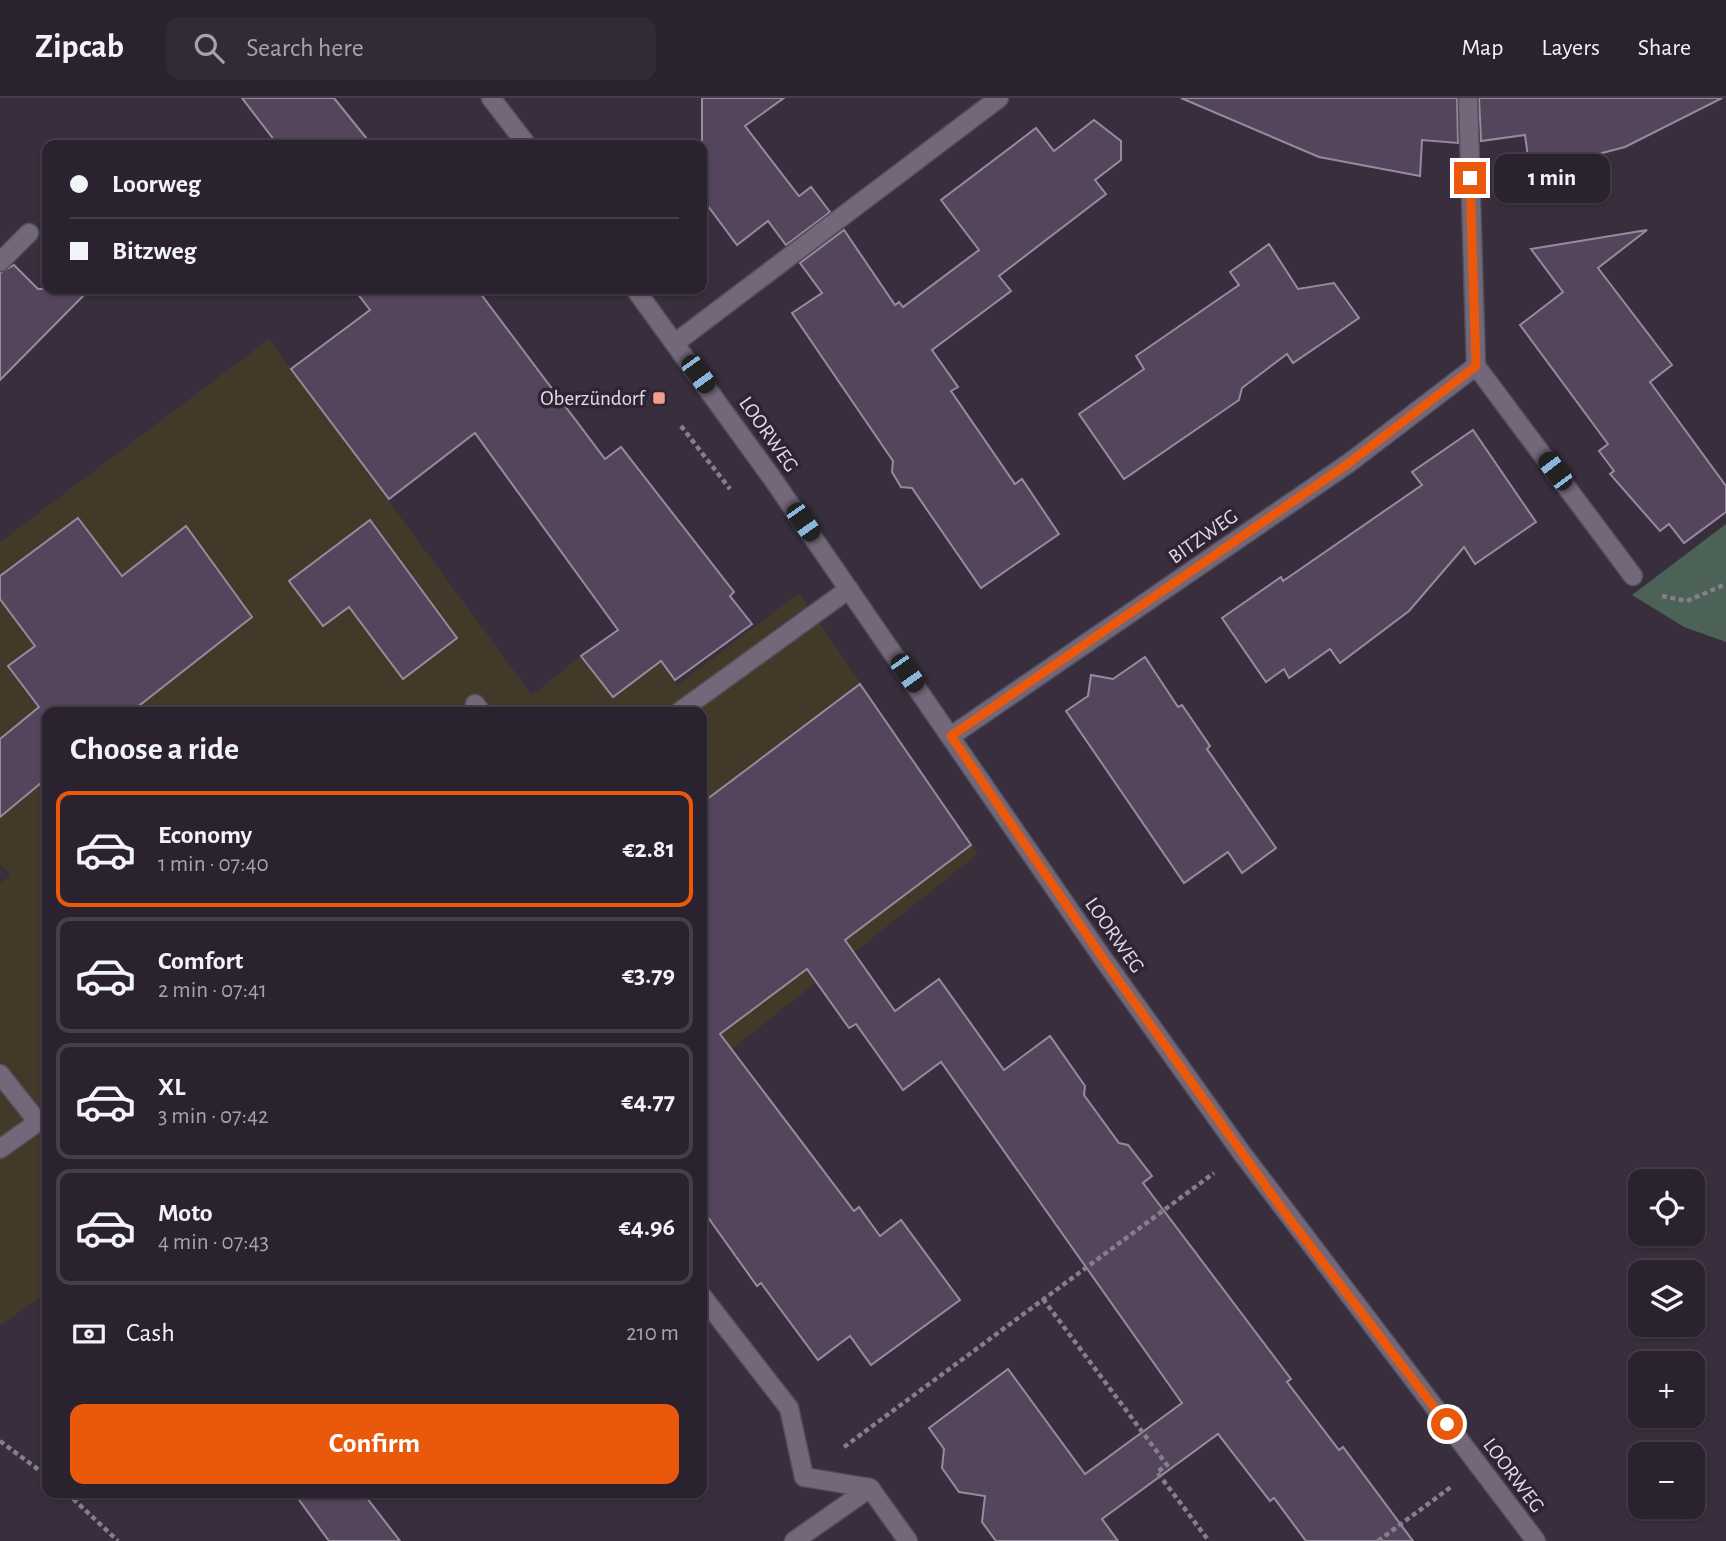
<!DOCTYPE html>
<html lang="en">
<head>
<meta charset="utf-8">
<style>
	:root { --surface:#2a222e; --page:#322a36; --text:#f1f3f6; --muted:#a5a4aa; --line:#463f4a; --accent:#ea580c }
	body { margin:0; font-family:"Alegreya Sans",sans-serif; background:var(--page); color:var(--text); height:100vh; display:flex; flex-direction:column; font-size:26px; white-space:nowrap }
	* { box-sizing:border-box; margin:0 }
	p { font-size:23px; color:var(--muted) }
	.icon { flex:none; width:38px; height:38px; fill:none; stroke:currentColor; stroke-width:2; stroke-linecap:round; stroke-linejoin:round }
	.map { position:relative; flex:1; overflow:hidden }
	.details { position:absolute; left:42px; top:609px; width:665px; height:791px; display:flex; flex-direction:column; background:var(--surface); border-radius:14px; box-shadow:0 2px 5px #0004,0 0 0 2px var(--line) }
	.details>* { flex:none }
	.banner { position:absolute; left:42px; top:42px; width:665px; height:154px; border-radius:14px; box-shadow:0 2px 5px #0004,0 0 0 2px var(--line); display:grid; align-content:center; height:154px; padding:0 28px; background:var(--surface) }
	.controls { position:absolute; left:1628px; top:1071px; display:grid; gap:14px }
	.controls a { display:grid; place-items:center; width:77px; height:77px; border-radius:14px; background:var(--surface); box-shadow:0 2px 5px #0004,0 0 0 2px var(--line); font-size:35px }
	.end { position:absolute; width:32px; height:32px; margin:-16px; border:9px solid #ea580c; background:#fff; box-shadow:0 0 0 4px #fff }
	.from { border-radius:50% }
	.bubble { position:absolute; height:49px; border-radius:14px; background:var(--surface); box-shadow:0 2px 5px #0004,0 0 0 2px var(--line); font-size:23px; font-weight:700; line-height:49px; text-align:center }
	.car { position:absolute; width:21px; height:42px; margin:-21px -10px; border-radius:9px; box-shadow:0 0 5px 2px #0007; background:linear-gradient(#222 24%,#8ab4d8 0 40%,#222 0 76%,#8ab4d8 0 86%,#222 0) }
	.banner b { display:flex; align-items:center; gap:24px; height:66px; font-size:26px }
	.banner b+b { border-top:2px solid var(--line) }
	.banner i { width:18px; height:18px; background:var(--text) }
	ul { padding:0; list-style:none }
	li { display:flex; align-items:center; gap:21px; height:116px; margin:0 14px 10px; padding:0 14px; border:4px solid var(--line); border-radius:14px }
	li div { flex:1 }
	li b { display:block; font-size:26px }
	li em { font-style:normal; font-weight:700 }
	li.selected { border-color:var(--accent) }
	li>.icon { width:63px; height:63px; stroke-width:1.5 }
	h2 { padding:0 28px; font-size:32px; line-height:84px }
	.pay { display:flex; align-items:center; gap:18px; height:77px; padding:0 28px; font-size:26px }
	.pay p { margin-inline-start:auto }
	.action { display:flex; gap:14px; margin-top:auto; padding:14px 28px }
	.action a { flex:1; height:80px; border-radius:14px; background:var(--accent); color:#fff; font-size:28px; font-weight:700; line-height:80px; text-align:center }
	header { display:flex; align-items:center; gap:42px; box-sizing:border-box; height:98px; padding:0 35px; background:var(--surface); border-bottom:2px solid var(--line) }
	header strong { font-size:33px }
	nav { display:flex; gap:38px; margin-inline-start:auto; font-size:24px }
	.search { width:490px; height:63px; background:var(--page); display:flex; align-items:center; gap:18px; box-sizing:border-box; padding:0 24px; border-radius:14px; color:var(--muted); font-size:26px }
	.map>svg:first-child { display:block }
	.commercial { fill:#433928 }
	.green { fill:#4c6257 }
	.building { fill:#54455c; stroke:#968b9c; stroke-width:2 }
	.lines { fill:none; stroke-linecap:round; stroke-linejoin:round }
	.service-casing { stroke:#554d5a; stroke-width:21 }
	.minor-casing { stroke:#554d5a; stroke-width:21 }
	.tertiary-casing { stroke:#554d5a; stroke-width:21 }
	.path { stroke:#867e8a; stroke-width:4.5; stroke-dasharray:5 3.5; stroke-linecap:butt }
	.service { stroke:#736879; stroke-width:18 }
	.minor { stroke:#736879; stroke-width:18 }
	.tertiary { stroke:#736879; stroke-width:18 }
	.route { stroke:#ea580c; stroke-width:9 }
	.poi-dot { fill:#f49e8a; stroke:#2e2433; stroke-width:2.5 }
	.labels { text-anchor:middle; stroke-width:7; stroke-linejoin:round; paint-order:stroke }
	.poi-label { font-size:21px; fill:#e1dbe5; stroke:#2e2433; text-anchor:end }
	.street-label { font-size:21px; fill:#e1dbe5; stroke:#2e2433 }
</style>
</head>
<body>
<header>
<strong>Zipcab</strong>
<div class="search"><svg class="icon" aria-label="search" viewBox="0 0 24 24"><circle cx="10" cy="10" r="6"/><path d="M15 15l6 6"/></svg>Search here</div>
<nav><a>Map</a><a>Layers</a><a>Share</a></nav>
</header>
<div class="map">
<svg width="1726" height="1443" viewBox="0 0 1726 1443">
	<rect width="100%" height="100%" fill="#382e3d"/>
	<path class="commercial" d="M 269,241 L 532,597 L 581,558 L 613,599 L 661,563 L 677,587 L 799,495 L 978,756 L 702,975 L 702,614 L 47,614 L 47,1194 L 0,1228 L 0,785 L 11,777 L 0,766 L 0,444 Z"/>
	<path class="green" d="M 1726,426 L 1726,544 L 1684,529 L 1632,497 Z"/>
	<g class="building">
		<path d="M 242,0 L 334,0 L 372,47 L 278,47 Z"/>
		<path d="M 702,0 L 784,0 L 745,28 L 799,98 L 811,89 L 830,114 L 786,147 L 768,123 L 737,147 L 702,100 Z"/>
		<path d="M 1181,0 L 1457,0 L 1458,45 L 1422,42 L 1420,78 L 1319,59 Z"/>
		<path d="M 1479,0 L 1722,0 L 1625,49 L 1530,74 L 1525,37 L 1481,43 Z"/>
		<path d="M 1094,22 L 1121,43 L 1121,62 L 1095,82 L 1106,96 L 999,178 L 1011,193 L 932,252 L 958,289 L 951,293 L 1015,386 L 1022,381 L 1059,436 L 981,490 L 912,390 L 901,389 L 892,374 L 893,363 L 792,215 L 822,195 L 800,165 L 844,132 L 895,207 L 899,204 L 903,209 L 979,152 L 941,102 L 1036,30 L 1054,53 Z"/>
		<path d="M 1647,132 L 1598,170 L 1672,267 L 1650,284 L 1726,388 L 1726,414 L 1684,445 L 1669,426 L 1660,433 L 1610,376 L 1614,373 L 1599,353 L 1608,346 L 1520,227 L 1563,194 L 1531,151 Z"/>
		<path d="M 1269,146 L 1298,191 L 1334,185 L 1359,220 L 1293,265 L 1287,256 L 1242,290 L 1239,302 L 1124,381 L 1079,316 L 1144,271 L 1136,258 L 1239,187 L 1230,174 Z"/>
		<path d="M 14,167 L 38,191 L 90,191 L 0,282 L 0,175 Z"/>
		<path d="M 354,191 L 477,191 L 605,361 L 621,349 L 734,494 L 730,498 L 752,526 L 675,582 L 661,563 L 613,599 L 581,558 L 618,532 L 475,335 L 389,401 L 291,271 L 370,212 Z"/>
		<path d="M 1473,332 L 1536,424 L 1475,466 L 1464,449 L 1409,513 L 1340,565 L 1330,551 L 1289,580 L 1284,571 L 1266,584 L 1222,520 L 1281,479 L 1283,483 L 1422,387 L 1412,374 Z"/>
		<path d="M 78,420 L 122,478 L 186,428 L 252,519 L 131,614 L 47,614 L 47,680 L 0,719 L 0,641 L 39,609 L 8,568 L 35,548 L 0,501 L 0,478 Z"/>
		<path d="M 370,422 L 457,540 L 403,581 L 349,509 L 323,528 L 289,483 Z"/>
		<path d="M 1145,559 L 1178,609 L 1182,607 L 1210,648 L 1207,651 L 1276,750 L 1242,775 L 1228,754 L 1184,785 L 1066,613 L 1088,598 L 1091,577 L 1113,581 Z"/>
		<path d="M 860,586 L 971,747 L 845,842 L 895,913 L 939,881 L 1004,972 L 1050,938 L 1085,988 L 1084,997 L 1119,1045 L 1128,1047 L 1152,1078 L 1143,1085 L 1291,1281 L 1287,1284 L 1339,1352 L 1343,1349 L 1413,1443 L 1306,1443 L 1274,1400 L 1270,1403 L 1218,1336 L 1102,1421 L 1118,1443 L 996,1443 L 982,1424 L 985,1398 L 959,1394 L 942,1370 L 944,1351 L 929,1330 L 1008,1271 L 1085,1376 L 1182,1305 L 941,964 L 903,992 L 856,926 L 849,930 L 807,871 L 720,936 L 854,1113 L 859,1109 L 880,1138 L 901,1122 L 960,1202 L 871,1267 L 850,1238 L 818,1262 L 761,1185 L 757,1188 L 702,1111 L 702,705 Z"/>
		<path d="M 294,1395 L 363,1395 L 400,1443 L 329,1443 Z"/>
	</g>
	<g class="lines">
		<g class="service-casing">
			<g id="service">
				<path d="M 0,164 L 29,135"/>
				<path d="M 475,606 L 481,614"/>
				<path d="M 679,614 L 849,491"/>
				<path d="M 0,976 L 38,1024 L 0,1051"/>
				<path d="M 702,1198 L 789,1310 L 804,1379"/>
				<path d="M 794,1443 L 870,1390"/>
			</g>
		</g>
		<g class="minor-casing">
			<g id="minor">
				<path d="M 675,245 L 999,0"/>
				<path d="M 1476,268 L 1633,478"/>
				<path d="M 951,638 L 1349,365 L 1476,268 L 1468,0"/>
				<path d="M 804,1379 L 870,1390 L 908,1443"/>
			</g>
		</g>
		<g class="tertiary-casing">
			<g id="tertiary">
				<path d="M 491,0 L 527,47"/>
				<path d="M 635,191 L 772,380 L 1104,862 L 1241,1054 L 1536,1443"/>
			</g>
		</g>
		<g class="path">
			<path d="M 681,328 L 730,391"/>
			<path d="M 1662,498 L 1687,503 L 1726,486"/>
			<path d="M 1043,1201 L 1167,1367 L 1157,1374 L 1209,1443"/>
			<path d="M 0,1343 L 47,1378"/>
			<path d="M 844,1349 L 1214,1075"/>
			<path d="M 67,1395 L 118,1443"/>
			<path d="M 1378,1443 L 1451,1389"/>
		</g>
		<use href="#service" class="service"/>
		<use href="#minor" class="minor"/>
		<use href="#tertiary" class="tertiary"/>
	</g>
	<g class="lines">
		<path class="route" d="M 1447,1326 L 1288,1119 L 1104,862 L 951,638 L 1349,365 L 1476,268 L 1470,80"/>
	</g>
	<rect class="poi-dot" x="652" y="293" width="14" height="14" rx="3.5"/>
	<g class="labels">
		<g class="poi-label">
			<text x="645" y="307">Oberzündorf</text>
		</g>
		<g class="street-label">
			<text transform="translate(769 336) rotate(55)" y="7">LOORWEG</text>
			<text transform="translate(1203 438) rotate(-35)" y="7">BITZWEG</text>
			<text transform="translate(1115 837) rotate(55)" y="7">LOORWEG</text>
			<text transform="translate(1514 1377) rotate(53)" y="7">LOORWEG</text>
		</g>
	</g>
</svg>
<div class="controls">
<a><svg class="icon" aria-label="locate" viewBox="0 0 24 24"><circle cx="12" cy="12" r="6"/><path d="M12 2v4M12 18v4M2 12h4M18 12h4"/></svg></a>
<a><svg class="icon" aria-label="layers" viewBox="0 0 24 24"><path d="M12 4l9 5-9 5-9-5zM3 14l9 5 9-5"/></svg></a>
<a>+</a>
<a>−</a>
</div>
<i class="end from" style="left:1447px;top:1326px"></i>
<i class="end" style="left:1470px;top:80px"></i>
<div class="bubble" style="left:1494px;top:56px;width:116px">1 min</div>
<i class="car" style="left:698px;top:276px;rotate:144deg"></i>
<i class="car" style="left:1555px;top:373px;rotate:323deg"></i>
<i class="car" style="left:803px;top:424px;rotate:145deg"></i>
<i class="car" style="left:907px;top:575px;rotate:145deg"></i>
<div class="banner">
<b><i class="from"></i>Loorweg</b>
<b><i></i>Bitzweg</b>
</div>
<section class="details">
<h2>Choose a ride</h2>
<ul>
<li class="selected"><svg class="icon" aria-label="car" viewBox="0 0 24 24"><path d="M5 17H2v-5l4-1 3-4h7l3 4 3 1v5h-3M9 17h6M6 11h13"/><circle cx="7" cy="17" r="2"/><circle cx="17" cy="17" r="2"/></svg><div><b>Economy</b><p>1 min · 07:40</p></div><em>€2.81</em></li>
<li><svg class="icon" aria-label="car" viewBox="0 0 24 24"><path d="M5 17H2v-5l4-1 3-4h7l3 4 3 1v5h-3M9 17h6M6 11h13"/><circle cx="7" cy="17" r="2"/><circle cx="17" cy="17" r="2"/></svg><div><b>Comfort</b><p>2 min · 07:41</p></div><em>€3.79</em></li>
<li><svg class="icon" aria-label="car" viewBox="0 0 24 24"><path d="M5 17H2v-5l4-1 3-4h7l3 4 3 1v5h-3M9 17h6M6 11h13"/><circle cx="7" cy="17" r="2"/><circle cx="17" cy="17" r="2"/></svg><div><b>XL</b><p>3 min · 07:42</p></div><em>€4.77</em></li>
<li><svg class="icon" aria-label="car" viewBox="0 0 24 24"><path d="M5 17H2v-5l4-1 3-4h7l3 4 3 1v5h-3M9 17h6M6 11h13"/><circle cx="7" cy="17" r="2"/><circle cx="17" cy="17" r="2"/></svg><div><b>Moto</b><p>4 min · 07:43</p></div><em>€4.96</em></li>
</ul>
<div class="pay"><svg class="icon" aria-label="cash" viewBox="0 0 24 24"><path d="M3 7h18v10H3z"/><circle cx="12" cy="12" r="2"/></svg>Cash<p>210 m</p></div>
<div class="action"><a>Confirm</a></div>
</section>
</div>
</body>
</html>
